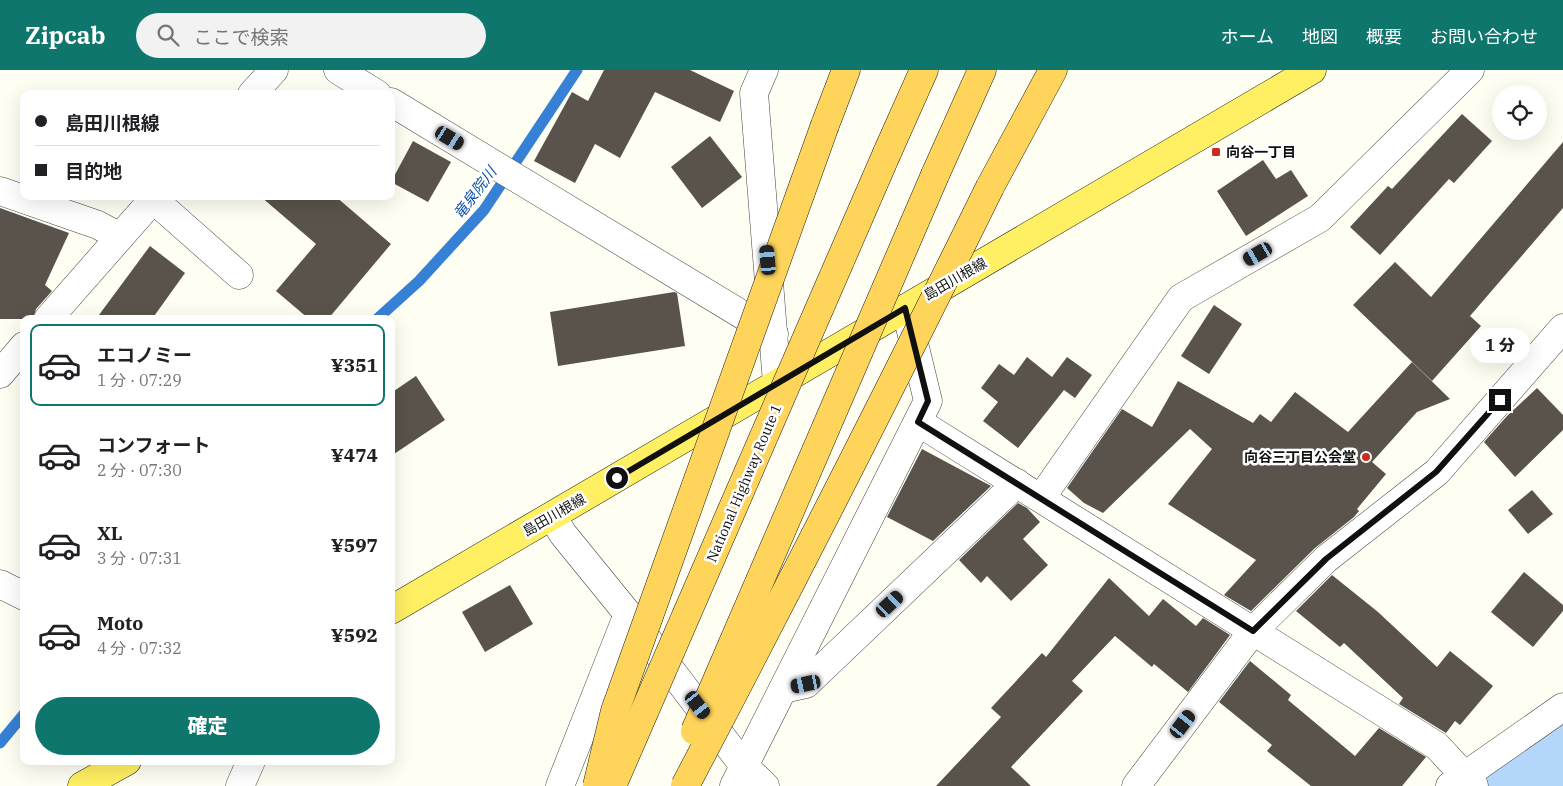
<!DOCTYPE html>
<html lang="ja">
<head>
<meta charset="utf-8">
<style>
	:root { --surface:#fff; --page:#f2f2f2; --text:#202124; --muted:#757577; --line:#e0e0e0; --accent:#0f766e }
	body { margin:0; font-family:"IBM Plex Serif","Noto Sans JP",serif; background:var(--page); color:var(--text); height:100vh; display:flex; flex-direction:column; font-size:19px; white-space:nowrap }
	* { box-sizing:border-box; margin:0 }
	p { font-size:16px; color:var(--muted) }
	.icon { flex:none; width:28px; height:28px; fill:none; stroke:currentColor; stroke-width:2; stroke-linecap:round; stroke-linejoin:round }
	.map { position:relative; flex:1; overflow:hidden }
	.side { position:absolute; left:20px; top:245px; width:375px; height:450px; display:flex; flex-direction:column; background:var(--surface); border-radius:10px; box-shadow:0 5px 20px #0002 }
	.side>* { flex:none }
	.hud { position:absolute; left:20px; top:20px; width:375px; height:110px; border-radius:10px; box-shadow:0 5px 20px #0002; display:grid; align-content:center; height:110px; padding:0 15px; background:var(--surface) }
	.controls { position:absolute; left:1492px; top:15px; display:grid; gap:10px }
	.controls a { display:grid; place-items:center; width:55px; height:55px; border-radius:50%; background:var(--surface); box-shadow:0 5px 20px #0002; font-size:25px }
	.end { position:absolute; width:22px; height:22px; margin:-11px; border:6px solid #101010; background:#fff; box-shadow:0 0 0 2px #fff }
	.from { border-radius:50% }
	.bubble { position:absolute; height:35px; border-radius:18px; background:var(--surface); box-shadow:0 5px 20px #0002; font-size:16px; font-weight:800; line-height:35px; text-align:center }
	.car { position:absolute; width:15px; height:30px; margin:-15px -8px; border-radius:6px; box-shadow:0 0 4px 1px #0007; background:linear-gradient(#222 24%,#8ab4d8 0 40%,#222 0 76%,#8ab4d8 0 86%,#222 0) }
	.hud b { display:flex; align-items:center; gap:18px; height:48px; font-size:19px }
	.hud b+b { border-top:1px solid var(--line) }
	.hud i { width:12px; height:12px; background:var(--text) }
	ul { padding:9px 0 0; list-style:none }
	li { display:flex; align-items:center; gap:15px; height:82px; margin:0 10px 8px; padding:0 5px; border:2px solid transparent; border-radius:10px }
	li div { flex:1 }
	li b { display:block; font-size:19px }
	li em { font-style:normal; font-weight:800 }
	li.current { border-color:var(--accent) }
	li>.icon { width:45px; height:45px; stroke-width:1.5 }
	.cta { display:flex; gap:10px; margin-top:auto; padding:10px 15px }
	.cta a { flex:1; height:58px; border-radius:30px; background:var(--accent); color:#fff; font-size:20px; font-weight:800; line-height:58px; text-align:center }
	header { display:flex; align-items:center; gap:30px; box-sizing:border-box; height:70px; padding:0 25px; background:var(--accent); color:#fff }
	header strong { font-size:24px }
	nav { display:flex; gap:28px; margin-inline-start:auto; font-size:18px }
	.search { width:350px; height:45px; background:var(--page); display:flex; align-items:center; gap:12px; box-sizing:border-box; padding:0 18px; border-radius:28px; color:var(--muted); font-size:19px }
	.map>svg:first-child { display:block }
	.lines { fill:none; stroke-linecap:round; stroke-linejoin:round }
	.stream { stroke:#3680d6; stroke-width:11 }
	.river { stroke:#b4d6fa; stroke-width:66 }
	.building { fill:#5a534b }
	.minor-casing { stroke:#434343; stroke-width:29 }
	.tertiary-casing { stroke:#434343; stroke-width:29 }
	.primary-casing { stroke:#212121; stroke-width:29 }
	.trunk-casing { stroke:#212121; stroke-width:29 }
	.minor { stroke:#fff; stroke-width:28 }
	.tertiary { stroke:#fff; stroke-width:28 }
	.primary { stroke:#ffef63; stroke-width:28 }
	.trunk { stroke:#fed45b; stroke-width:28 }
	.trunk-bridge-casing { stroke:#212121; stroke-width:29; stroke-linecap:butt }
	.trunk-bridge { stroke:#fed45b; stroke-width:28 }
	.route { stroke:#101010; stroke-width:6 }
	.poi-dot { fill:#cb2d1d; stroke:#fff; stroke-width:2 }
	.labels { text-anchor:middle; stroke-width:5; stroke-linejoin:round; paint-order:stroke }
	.poi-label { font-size:14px; font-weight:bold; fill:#101010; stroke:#fff; text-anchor:start }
	.street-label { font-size:14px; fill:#101010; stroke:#fff }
	.water-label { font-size:15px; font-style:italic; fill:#0f52ac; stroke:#fff }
</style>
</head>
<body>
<header>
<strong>Zipcab</strong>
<div class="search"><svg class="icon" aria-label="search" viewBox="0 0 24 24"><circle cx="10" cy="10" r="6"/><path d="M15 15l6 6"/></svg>ここで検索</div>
<nav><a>ホーム</a><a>地図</a><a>概要</a><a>お問い合わせ</a></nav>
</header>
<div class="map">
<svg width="1563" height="716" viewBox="0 0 1563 716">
	<rect width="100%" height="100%" fill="#fffef3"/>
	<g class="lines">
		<g class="stream">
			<path d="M 377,249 L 419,211 L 484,140 L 577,0"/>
			<path d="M 0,673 L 24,644"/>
		</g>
		<path class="river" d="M 1518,716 L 1563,682"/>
	</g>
	<g class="building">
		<path d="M 604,0 L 690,0 L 734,21 L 720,52 L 655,22 L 620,88 L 595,74 L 575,113 L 534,91 L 572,22 L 588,31 Z"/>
		<path d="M 1462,44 L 1492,71 L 1454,113 L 1449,109 L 1380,185 L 1350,157 L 1388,116 L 1392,119 Z"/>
		<path d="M 710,66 L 742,107 L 702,138 L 671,97 Z"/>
		<path d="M 413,71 L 451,92 L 428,132 L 391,112 Z"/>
		<path d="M 1563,72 L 1563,138 L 1470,246 L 1481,256 L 1432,311 L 1353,235 L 1395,192 L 1431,227 Z"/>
		<path d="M 1263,90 L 1276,109 L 1291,100 L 1308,126 L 1246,166 L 1217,121 Z"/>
		<path d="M 260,126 L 335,126 L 391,174 L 328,249 L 309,249 L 276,221 L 316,174 Z"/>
		<path d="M 0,138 L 69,163 L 45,215 L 52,221 L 36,239 L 33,249 L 0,249 Z"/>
		<path d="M 150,176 L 185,203 L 152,249 L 96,249 Z"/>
		<path d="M 674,222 L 677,223 L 685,276 L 558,296 L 550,242 Z"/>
		<path d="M 1214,235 L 1242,254 L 1209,304 L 1181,286 Z"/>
		<path d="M 1027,287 L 1052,307 L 1067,287 L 1092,305 L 1075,328 L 1064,320 L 1018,378 L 983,351 L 998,332 L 981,318 L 999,294 L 1014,305 Z"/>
		<path d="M 1412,292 L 1450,329 L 1417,342 L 1372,392 L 1386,404 L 1357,439 L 1359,441 L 1354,447 L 1315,478 L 1251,541 L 1224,525 L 1256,490 L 1168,434 L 1212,379 L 1190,359 L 1103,443 L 1084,433 L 1067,418 L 1122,339 L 1152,357 L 1178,311 L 1253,353 L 1260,344 L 1271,352 L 1295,322 L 1348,362 Z"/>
		<path d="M 416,306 L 445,350 L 391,386 L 391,323 Z"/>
		<path d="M 1537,318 L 1563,345 L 1563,360 L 1515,407 L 1484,372 L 1507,346 Z"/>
		<path d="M 922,379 L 991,416 L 933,471 L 887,447 Z"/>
		<path d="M 1532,420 L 1553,444 L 1528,464 L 1508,440 Z"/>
		<path d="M 1018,433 L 1027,438 L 1040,452 L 1023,469 L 1048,495 L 1011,531 L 987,506 L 981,513 L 959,490 Z"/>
		<path d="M 1524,502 L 1563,535 L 1563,541 L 1533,577 L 1491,542 Z"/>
		<path d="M 1332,505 L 1378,542 L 1437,597 L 1450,581 L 1493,616 L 1460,655 L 1455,651 L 1446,663 L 1399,634 L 1403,628 L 1344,573 L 1340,577 L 1296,541 Z"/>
		<path d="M 1109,508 L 1149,546 L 1163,529 L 1196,556 L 1203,548 L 1230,565 L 1188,622 L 1154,594 L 1152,597 L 1115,566 L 1072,611 L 1083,621 L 1011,697 L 1031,716 L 936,716 L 1001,647 L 991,638 L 1042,583 L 1046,587 Z"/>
		<path d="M 510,515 L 533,554 L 485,582 L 462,542 Z"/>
		<path d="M 1250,591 L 1291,625 L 1288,630 L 1355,686 L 1379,658 L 1426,687 L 1402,716 L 1311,716 L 1267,681 L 1272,675 L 1219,632 Z"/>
	</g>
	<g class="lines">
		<g class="minor-casing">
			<g id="minor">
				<path d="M 338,0 L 377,24"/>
				<path d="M 764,0 L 754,23 L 777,313"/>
				<path d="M 391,32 L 774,264"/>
				<path d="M 0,121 L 98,155 L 120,167"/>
				<path d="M 153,129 L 239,205"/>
				<path d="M 918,352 L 1437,676 L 1474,716"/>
				<path d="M 1041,428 L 1181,228 L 1320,148 L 1470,0"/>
				<path d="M 552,446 L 563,464 L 628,544 L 744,696 L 765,716"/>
				<path d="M 0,514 L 24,526"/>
				<path d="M 783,619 L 806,614 L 1017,413"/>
				<path d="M 240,716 L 251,691"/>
				<path d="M 560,716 L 628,544"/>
				<path d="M 734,716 L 928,331 L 910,257"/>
				<path d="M 1136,716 L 1253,561 L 1326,489 L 1437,402 L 1563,258"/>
			</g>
		</g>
		<g class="tertiary-casing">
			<g id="tertiary">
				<path d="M 252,24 L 274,0"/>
				<path d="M 48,249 L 156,126"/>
				<path d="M 0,304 L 24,276"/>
				<path d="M 1450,716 L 1563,637"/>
			</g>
		</g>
		<g class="primary-casing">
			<g id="primary">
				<path d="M 391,540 L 1312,0"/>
				<path d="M 82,716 L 127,691"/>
			</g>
		</g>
		<g class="trunk-casing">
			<g id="trunk">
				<path d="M 825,55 L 846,0"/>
				<path d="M 887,83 L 924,0"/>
				<path d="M 935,105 L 982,0"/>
				<path d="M 990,117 L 1053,0"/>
			</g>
		</g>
		<use href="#minor" class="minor"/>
		<use href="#tertiary" class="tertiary"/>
		<use href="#primary" class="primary"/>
		<use href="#trunk" class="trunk"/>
		<g class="trunk-bridge-casing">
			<g id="trunk-bridge">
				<path d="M 695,661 L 935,105"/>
				<path d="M 597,716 L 615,641 L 825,55"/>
				<path d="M 612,716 L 887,83"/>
				<path d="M 685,716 C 789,518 891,318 990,117"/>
			</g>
		</g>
		<use href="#trunk-bridge" class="trunk-bridge"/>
	</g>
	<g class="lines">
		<path class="route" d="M 617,408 L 905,238 L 928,331 L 918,352 L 1253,561 L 1326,489 L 1436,402 L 1500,330"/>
	</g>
	<g class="poi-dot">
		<rect x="1211" y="77" width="10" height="10" rx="2.5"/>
		<circle cx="1366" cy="387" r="5"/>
	</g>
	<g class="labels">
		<g class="poi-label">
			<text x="1226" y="87">向谷一丁目</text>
			<text x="1356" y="392" text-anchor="end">向谷三丁目公会堂</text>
		</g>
		<g class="street-label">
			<text transform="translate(955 209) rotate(-30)" y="5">島田川根線</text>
			<text transform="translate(744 413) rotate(-67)" y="5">National Highway Route 1</text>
			<text transform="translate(554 445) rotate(-30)" y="5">島田川根線</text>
		</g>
		<g class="water-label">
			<text transform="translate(475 123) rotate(-53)" y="5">竜泉院川</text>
		</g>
	</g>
</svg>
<div class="controls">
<a><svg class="icon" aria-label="locate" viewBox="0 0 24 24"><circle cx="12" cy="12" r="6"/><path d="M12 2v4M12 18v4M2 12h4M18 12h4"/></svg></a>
</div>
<i class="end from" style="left:617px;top:408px"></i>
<i class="end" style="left:1500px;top:330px"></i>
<div class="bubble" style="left:1470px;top:258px;width:60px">1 分</div>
<i class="car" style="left:450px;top:68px;rotate:121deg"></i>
<i class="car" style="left:1258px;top:184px;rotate:240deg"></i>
<i class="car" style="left:768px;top:190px;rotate:355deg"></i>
<i class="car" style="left:890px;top:534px;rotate:47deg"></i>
<i class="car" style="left:806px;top:614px;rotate:258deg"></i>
<i class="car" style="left:698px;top:635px;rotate:143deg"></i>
<i class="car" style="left:1183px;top:654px;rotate:37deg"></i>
<div class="hud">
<b><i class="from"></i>島田川根線</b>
<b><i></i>目的地</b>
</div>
<section class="side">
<ul>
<li class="current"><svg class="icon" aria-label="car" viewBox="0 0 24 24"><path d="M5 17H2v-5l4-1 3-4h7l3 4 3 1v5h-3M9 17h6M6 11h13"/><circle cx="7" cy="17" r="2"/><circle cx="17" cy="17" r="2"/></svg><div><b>エコノミー</b><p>1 分 · 07:29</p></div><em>¥351</em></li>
<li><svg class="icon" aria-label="car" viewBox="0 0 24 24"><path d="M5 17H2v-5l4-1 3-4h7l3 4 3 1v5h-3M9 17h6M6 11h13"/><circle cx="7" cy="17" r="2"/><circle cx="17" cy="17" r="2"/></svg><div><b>コンフォート</b><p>2 分 · 07:30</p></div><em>¥474</em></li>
<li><svg class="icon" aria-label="car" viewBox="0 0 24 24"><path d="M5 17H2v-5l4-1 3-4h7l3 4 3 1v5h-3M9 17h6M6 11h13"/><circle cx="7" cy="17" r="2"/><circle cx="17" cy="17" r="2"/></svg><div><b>XL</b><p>3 分 · 07:31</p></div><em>¥597</em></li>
<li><svg class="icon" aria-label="car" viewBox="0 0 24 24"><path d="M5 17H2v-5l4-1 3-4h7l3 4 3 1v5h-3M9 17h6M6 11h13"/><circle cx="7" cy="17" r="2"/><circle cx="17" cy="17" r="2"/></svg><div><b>Moto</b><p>4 分 · 07:32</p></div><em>¥592</em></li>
</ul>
<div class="cta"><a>確定</a></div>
</section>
</div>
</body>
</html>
